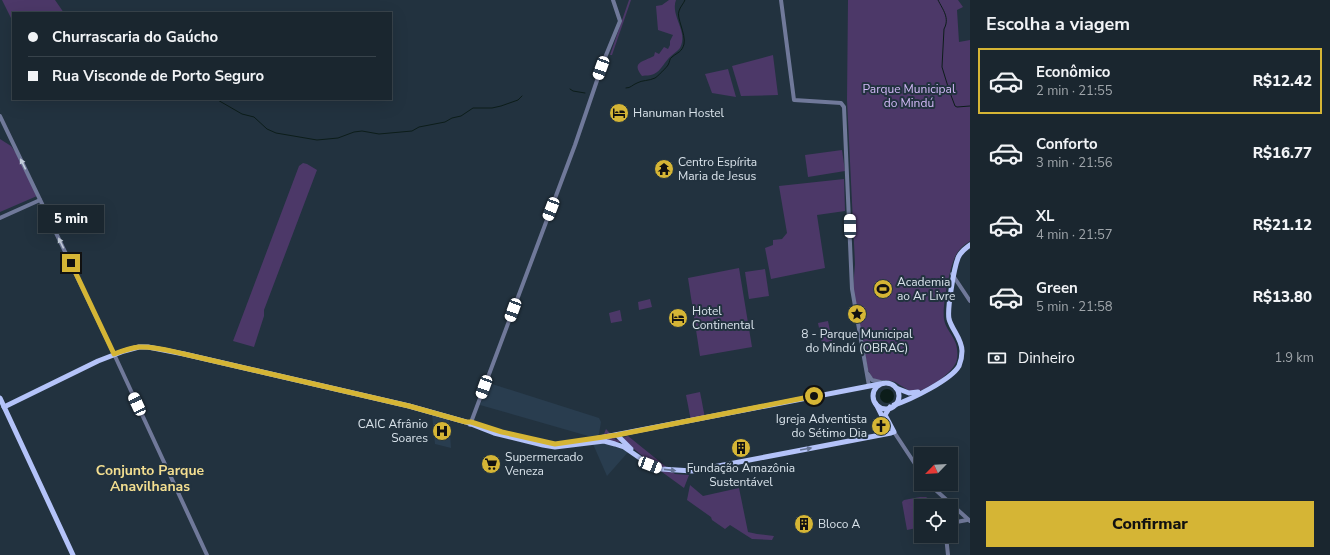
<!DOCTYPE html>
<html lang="pt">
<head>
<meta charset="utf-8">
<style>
	:root { --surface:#1a262f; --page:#232e37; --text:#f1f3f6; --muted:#9fa5aa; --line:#38434b; --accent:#d5b535 }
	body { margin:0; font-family:"Nunito Sans",sans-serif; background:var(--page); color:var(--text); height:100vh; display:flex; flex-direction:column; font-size:15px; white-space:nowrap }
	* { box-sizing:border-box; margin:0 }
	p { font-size:13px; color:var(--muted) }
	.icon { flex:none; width:22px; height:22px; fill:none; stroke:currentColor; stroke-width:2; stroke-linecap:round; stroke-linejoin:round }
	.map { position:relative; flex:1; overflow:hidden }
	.side { display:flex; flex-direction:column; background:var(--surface); width:360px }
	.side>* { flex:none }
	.banner { position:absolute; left:12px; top:12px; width:380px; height:88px; border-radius:0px; box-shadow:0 4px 16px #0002,0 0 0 1px var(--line); display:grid; align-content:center; height:88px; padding:0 16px; background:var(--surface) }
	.needle { width:26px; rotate:245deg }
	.controls { position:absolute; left:914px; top:447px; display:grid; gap:8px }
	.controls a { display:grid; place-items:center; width:44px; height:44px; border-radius:0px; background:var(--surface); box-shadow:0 4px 16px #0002,0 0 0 1px var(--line); font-size:20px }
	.end { position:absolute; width:18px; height:18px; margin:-9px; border:5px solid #d5b535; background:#111; box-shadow:0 0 0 2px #111 }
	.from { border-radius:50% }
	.bubble { position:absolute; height:28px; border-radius:0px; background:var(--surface); box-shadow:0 4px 16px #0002,0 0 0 1px var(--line); font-size:13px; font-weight:800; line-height:28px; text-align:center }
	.car { position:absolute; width:12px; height:24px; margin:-12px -6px; border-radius:5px; box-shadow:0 0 3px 1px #0007; background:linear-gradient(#fff 24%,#345 0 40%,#fff 0 76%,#345 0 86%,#fff 0) }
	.banner b { display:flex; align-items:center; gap:14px; height:38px; font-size:15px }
	.banner b+b { border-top:1px solid var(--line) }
	.banner i { width:10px; height:10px; background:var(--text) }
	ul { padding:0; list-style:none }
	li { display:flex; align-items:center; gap:12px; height:66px; margin:0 8px 6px; padding:0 8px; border:2px solid transparent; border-radius:0px }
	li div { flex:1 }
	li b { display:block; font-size:15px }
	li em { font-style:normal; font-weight:800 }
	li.current { border-color:var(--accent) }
	li>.icon { width:36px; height:36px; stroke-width:1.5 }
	h2 { padding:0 16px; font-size:18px; line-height:48px }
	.pay { display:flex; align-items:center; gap:10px; height:44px; padding:0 16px; font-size:15px }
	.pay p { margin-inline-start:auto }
	.button { display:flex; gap:8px; margin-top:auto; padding:8px 16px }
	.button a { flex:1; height:46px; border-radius:0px; background:var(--accent); color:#111; font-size:16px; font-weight:800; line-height:46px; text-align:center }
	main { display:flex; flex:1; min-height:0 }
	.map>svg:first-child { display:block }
	.built { fill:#293d4f }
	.green { fill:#4c3868 }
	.water { fill:#0c1d1a }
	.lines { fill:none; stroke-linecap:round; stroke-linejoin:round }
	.stream { stroke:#0c1d1a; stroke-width:1 }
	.minor { stroke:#70799a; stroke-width:4 }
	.major { stroke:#b4c3f9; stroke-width:5 }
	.oneway { fill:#c3cdda }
	.oneway2 { fill:#647393 }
	.route { stroke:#d5b535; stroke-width:5 }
	.labels { text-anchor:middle; stroke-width:4; stroke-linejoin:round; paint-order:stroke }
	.park-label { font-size:12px; fill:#d1b9f6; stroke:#22323f }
	.poi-label { font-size:12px; fill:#d8e2ea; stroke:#22323f; text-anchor:start }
	.quarter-label { font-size:14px; font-weight:bold; fill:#f3de90; stroke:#22323f }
</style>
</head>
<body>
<main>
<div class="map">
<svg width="970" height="555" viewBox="0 0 970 555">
	<rect width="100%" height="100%" fill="#22323f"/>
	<g class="built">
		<path d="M 489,383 L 599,418 L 601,422 L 599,434 L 595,438 L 480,405 Z"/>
		<path d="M 432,414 L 449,419 L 451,448 L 435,444 Z"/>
		<path d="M 604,442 L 629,451 L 607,476 L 593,444 Z"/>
	</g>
	<g class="green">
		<path d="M 2,0 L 55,0 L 64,13 L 13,13 L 13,22 Z"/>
		<path d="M 629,0 L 631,0 L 612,55 L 610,55 Z"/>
		<path d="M 669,0 L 676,0 C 670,16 689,32 680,48 C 678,51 674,53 671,56 C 665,61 661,71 654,74 C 650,76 646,75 642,76 C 631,62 643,62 654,56 L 655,52 L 659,54 L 664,47 L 668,49 L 670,45 L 670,41 L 673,35 L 658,30 L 656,6 L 662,5 Z"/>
		<path d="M 848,0 L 958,0 L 963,7 L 957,10 L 959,42 L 970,40 L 970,241 C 965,244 960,248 957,253 C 950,264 942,306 944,319 C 945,328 953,335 956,344 C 957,348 958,354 957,359 C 955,373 926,390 913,393 L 895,382 L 887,380 L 876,380 L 872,377 L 868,370 L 853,289 L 855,264 L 847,100 Z"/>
		<path d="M 773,55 L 778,95 L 741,96 L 732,66 Z"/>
		<path d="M 728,69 L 736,97 L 712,93 L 705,74 Z"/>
		<path d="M 0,139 L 11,146 L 16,153 L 37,196 L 0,212 Z"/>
		<path d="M 842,150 L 845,171 L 808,177 L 805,155 Z"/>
		<path d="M 303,163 L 307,164 L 317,170 L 264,310 L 264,316 L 254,347 L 233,341 L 299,166 Z"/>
		<path d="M 844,179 L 845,211 L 817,215 L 825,268 L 771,279 L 765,248 L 773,245 L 773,240 L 782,239 L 787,233 L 779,186 Z"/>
		<path d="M 739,268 L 752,347 L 700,356 L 688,278 Z"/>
		<path d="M 765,269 L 769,296 L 749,299 L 745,272 Z"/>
		<path d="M 650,299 L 652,307 L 639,310 L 638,302 Z"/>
		<path d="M 620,310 L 622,321 L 611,323 L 609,313 Z"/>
		<path d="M 828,321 L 832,341 L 822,343 L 818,323 Z"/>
		<path d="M 700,392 L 705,418 L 691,421 L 686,395 Z"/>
		<path d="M 606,429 L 616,440 L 628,436 L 675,474 L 689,475 L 684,488 L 662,472 L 662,469 L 650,462 L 623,440 L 617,443 L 608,440 L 604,434 Z"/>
		<path d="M 690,485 L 703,496 L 739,488 L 748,532 L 757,534 L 774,536 L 772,540 L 752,539 L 730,525 L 725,529 L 712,520 L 711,517 L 687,500 Z"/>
		<path d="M 920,497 L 926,497 L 940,506 L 921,506 L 921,527 L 907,530 L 902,502 L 904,500 Z"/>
	</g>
	<circle class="water" cx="887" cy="396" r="7"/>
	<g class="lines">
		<g class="stream">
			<path d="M 938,0 C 943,10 950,18 944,29 L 942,67 L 949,90 L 955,106 L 957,107 L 970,106"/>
			<path d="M 626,88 C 631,88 632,85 637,83 C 642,80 649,81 655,78 C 657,77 667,67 668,65 C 670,62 669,59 672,57 C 678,52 682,52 684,44 C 686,34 676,17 679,11 C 680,7 684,3 685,0"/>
			<path d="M 570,89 L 573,91 L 585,93"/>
			<path d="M 216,99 L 242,114 L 254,117 L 267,129 L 276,133 L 317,140 L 338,138 L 354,132 L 362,131 L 379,134 L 412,131 L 419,127 L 445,122 L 452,118 L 461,116 L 473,108 L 492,108 L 501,106 L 518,100 L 522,96"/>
		</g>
		<g class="minor">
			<path d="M 781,0 L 794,100 L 841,103 L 844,107 L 852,289 L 869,386"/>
			<path d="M 0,116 L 114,354 L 207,555"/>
			<path d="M 0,218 L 40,200"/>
			<path d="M 952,274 L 970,301"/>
			<path d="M 868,374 L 872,380 L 884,383"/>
			<path d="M 470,425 L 575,145 L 604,60 L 620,21 L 613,0"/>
			<path d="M 894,432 L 921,473"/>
			<path d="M 929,484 L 970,521"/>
			<path d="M 951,523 L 967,520"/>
			<path d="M 946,536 L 948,555"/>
		</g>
		<g class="major">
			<circle cx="886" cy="396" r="13"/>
			<path d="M 896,388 L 909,393 L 918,392"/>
			<path d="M 0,398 L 73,555"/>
			<path d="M 876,404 L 884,420"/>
			<path d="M 894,405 C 910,400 951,380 959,366 C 961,361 962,355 962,351 C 962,339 952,330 949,319 C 947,309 954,268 958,258 C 960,252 965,249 970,245"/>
			<path d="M 4,407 L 98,361 L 124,351 L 139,347 L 148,347 L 184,354 L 409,406 L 466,422 L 494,433 L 543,445 L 555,447 L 604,441 L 615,444 L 624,447 L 650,465 L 661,469 L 692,471 L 891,433 L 894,432 L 885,415 L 890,407"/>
			<path d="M 617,435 L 631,449"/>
			<path d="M 594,439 L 880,384"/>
		</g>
	</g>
	<defs><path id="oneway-solid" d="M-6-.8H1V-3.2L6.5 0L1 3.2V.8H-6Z"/></defs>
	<g class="oneway">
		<use href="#oneway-solid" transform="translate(23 164) rotate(-116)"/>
		<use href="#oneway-solid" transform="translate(61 243) rotate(-116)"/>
	</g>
	<g class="oneway2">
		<use href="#oneway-solid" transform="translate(806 449) rotate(-10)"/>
		<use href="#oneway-solid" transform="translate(670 470) rotate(6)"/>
	</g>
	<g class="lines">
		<path class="route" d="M 71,263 L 114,354 C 122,351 130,348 139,347 C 154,346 170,351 184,354 L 409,406 L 466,422 L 471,422 L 502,432 L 555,444 L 617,435 L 814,396"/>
	</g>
	<defs>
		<g id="hotel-disc" transform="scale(1)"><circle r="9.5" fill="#d5b535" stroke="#22323f"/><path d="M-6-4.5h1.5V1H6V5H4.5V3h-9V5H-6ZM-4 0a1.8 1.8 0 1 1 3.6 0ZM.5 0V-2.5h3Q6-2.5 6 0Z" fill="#111"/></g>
		<g id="temple-disc" transform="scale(1)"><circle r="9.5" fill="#d5b535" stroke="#22323f"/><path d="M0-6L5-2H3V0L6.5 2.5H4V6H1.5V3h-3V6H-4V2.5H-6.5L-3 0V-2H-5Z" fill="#111"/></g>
		<g id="stadium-disc" transform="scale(1)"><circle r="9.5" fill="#d5b535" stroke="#22323f"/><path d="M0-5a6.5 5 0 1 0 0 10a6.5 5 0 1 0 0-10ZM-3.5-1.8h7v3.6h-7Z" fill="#111"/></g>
		<g id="sight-disc" transform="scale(1)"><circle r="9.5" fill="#d5b535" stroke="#22323f"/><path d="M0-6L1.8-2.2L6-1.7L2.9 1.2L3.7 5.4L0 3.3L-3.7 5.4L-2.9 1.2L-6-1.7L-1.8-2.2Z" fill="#111"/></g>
		<g id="church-disc" transform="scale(1)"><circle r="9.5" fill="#d5b535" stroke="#22323f"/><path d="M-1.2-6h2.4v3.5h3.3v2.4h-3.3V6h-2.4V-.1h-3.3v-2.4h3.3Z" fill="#111"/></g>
		<g id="hospital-disc" transform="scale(1)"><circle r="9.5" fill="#d5b535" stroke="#22323f"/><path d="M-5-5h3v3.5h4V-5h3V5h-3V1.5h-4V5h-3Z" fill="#111"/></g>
		<g id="building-disc" transform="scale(1)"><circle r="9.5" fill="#d5b535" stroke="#22323f"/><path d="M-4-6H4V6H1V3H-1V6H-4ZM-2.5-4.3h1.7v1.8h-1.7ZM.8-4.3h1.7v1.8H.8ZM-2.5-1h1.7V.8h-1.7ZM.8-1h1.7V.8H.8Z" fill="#111"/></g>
		<g id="supermarket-disc" transform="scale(1)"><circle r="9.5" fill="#d5b535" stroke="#22323f"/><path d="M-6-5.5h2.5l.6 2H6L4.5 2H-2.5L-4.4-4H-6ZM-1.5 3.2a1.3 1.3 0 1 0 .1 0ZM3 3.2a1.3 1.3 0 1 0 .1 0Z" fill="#111"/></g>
	</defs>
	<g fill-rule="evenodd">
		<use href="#hotel-disc" x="619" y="113"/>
		<use href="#temple-disc" x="664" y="169"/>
		<use href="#stadium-disc" x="883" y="289"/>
		<use href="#sight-disc" x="857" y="314"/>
		<use href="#hotel-disc" x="678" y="318"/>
		<use href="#church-disc" x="881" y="426"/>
		<use href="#hospital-disc" x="442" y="431"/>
		<use href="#building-disc" x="741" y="448"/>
		<use href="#supermarket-disc" x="491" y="464"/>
		<use href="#building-disc" x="804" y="524"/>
	</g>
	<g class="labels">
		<g class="park-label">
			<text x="909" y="93">Parque Municipal<tspan x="909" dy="14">do Mindú</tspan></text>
		</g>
		<g class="poi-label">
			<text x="633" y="117">Hanuman Hostel</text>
			<text x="678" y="166">Centro Espírita<tspan x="678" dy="14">Maria de Jesus</tspan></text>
			<text x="897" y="286">Academia<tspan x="897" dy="14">ao Ar Livre</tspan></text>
			<text x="692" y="315">Hotel<tspan x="692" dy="14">Continental</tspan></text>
			<text x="857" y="338" text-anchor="middle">8 - Parque Municipal<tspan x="857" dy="14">do Mindú (OBRAC)</tspan></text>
			<text x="867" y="423" text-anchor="end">Igreja Adventista<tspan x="867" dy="14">do Sétimo Dia</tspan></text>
			<text x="428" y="428" text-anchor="end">CAIC Afrânio<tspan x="428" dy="14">Soares</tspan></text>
			<text x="505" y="461">Supermercado<tspan x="505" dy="14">Veneza</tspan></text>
			<text x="741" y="472" text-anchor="middle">Fundação Amazônia<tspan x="741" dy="14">Sustentável</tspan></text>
			<text x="818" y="528">Bloco A</text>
		</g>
		<g class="quarter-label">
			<text x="150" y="475">Conjunto Parque<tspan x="150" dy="16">Anavilhanas</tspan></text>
		</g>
	</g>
</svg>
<div class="controls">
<a><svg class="needle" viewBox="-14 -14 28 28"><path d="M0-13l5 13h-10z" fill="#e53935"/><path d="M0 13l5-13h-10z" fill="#9fa5aa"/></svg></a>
<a><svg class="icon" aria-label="locate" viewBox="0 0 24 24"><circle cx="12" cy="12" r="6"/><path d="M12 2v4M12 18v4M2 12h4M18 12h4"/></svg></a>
</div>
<i class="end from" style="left:814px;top:396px"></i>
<i class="end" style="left:71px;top:263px"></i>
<div class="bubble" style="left:38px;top:205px;width:66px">5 min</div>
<i class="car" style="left:601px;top:68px;rotate:200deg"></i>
<i class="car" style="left:551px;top:209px;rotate:201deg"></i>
<i class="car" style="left:850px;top:226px;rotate:359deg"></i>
<i class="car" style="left:513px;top:310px;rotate:200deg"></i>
<i class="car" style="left:484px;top:387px;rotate:200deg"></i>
<i class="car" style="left:137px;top:404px;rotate:335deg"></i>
<i class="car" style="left:650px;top:465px;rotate:111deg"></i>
<div class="banner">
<b><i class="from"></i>Churrascaria do Gaúcho</b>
<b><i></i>Rua Visconde de Porto Seguro</b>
</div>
</div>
<section class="side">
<h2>Escolha a viagem</h2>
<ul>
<li class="current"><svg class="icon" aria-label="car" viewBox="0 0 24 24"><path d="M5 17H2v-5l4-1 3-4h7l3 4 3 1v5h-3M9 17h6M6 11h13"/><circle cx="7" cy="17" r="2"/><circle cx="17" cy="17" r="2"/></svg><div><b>Econômico</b><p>2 min · 21:55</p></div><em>R$12.42</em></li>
<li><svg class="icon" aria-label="car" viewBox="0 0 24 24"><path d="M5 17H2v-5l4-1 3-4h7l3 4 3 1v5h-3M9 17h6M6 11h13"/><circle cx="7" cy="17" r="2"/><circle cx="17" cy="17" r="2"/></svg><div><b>Conforto</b><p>3 min · 21:56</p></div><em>R$16.77</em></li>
<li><svg class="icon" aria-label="car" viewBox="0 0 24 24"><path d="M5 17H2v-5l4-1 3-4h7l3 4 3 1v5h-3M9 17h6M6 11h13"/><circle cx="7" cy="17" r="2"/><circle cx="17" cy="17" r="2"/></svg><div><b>XL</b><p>4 min · 21:57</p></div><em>R$21.12</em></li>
<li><svg class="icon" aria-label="car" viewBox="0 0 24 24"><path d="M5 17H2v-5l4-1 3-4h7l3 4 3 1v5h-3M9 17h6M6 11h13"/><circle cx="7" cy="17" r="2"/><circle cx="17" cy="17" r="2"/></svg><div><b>Green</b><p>5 min · 21:58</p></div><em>R$13.80</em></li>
</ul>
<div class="pay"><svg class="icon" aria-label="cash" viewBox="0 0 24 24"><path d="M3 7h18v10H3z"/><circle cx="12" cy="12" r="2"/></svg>Dinheiro<p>1.9 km</p></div>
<div class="button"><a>Confirmar</a></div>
</section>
</main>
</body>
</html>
